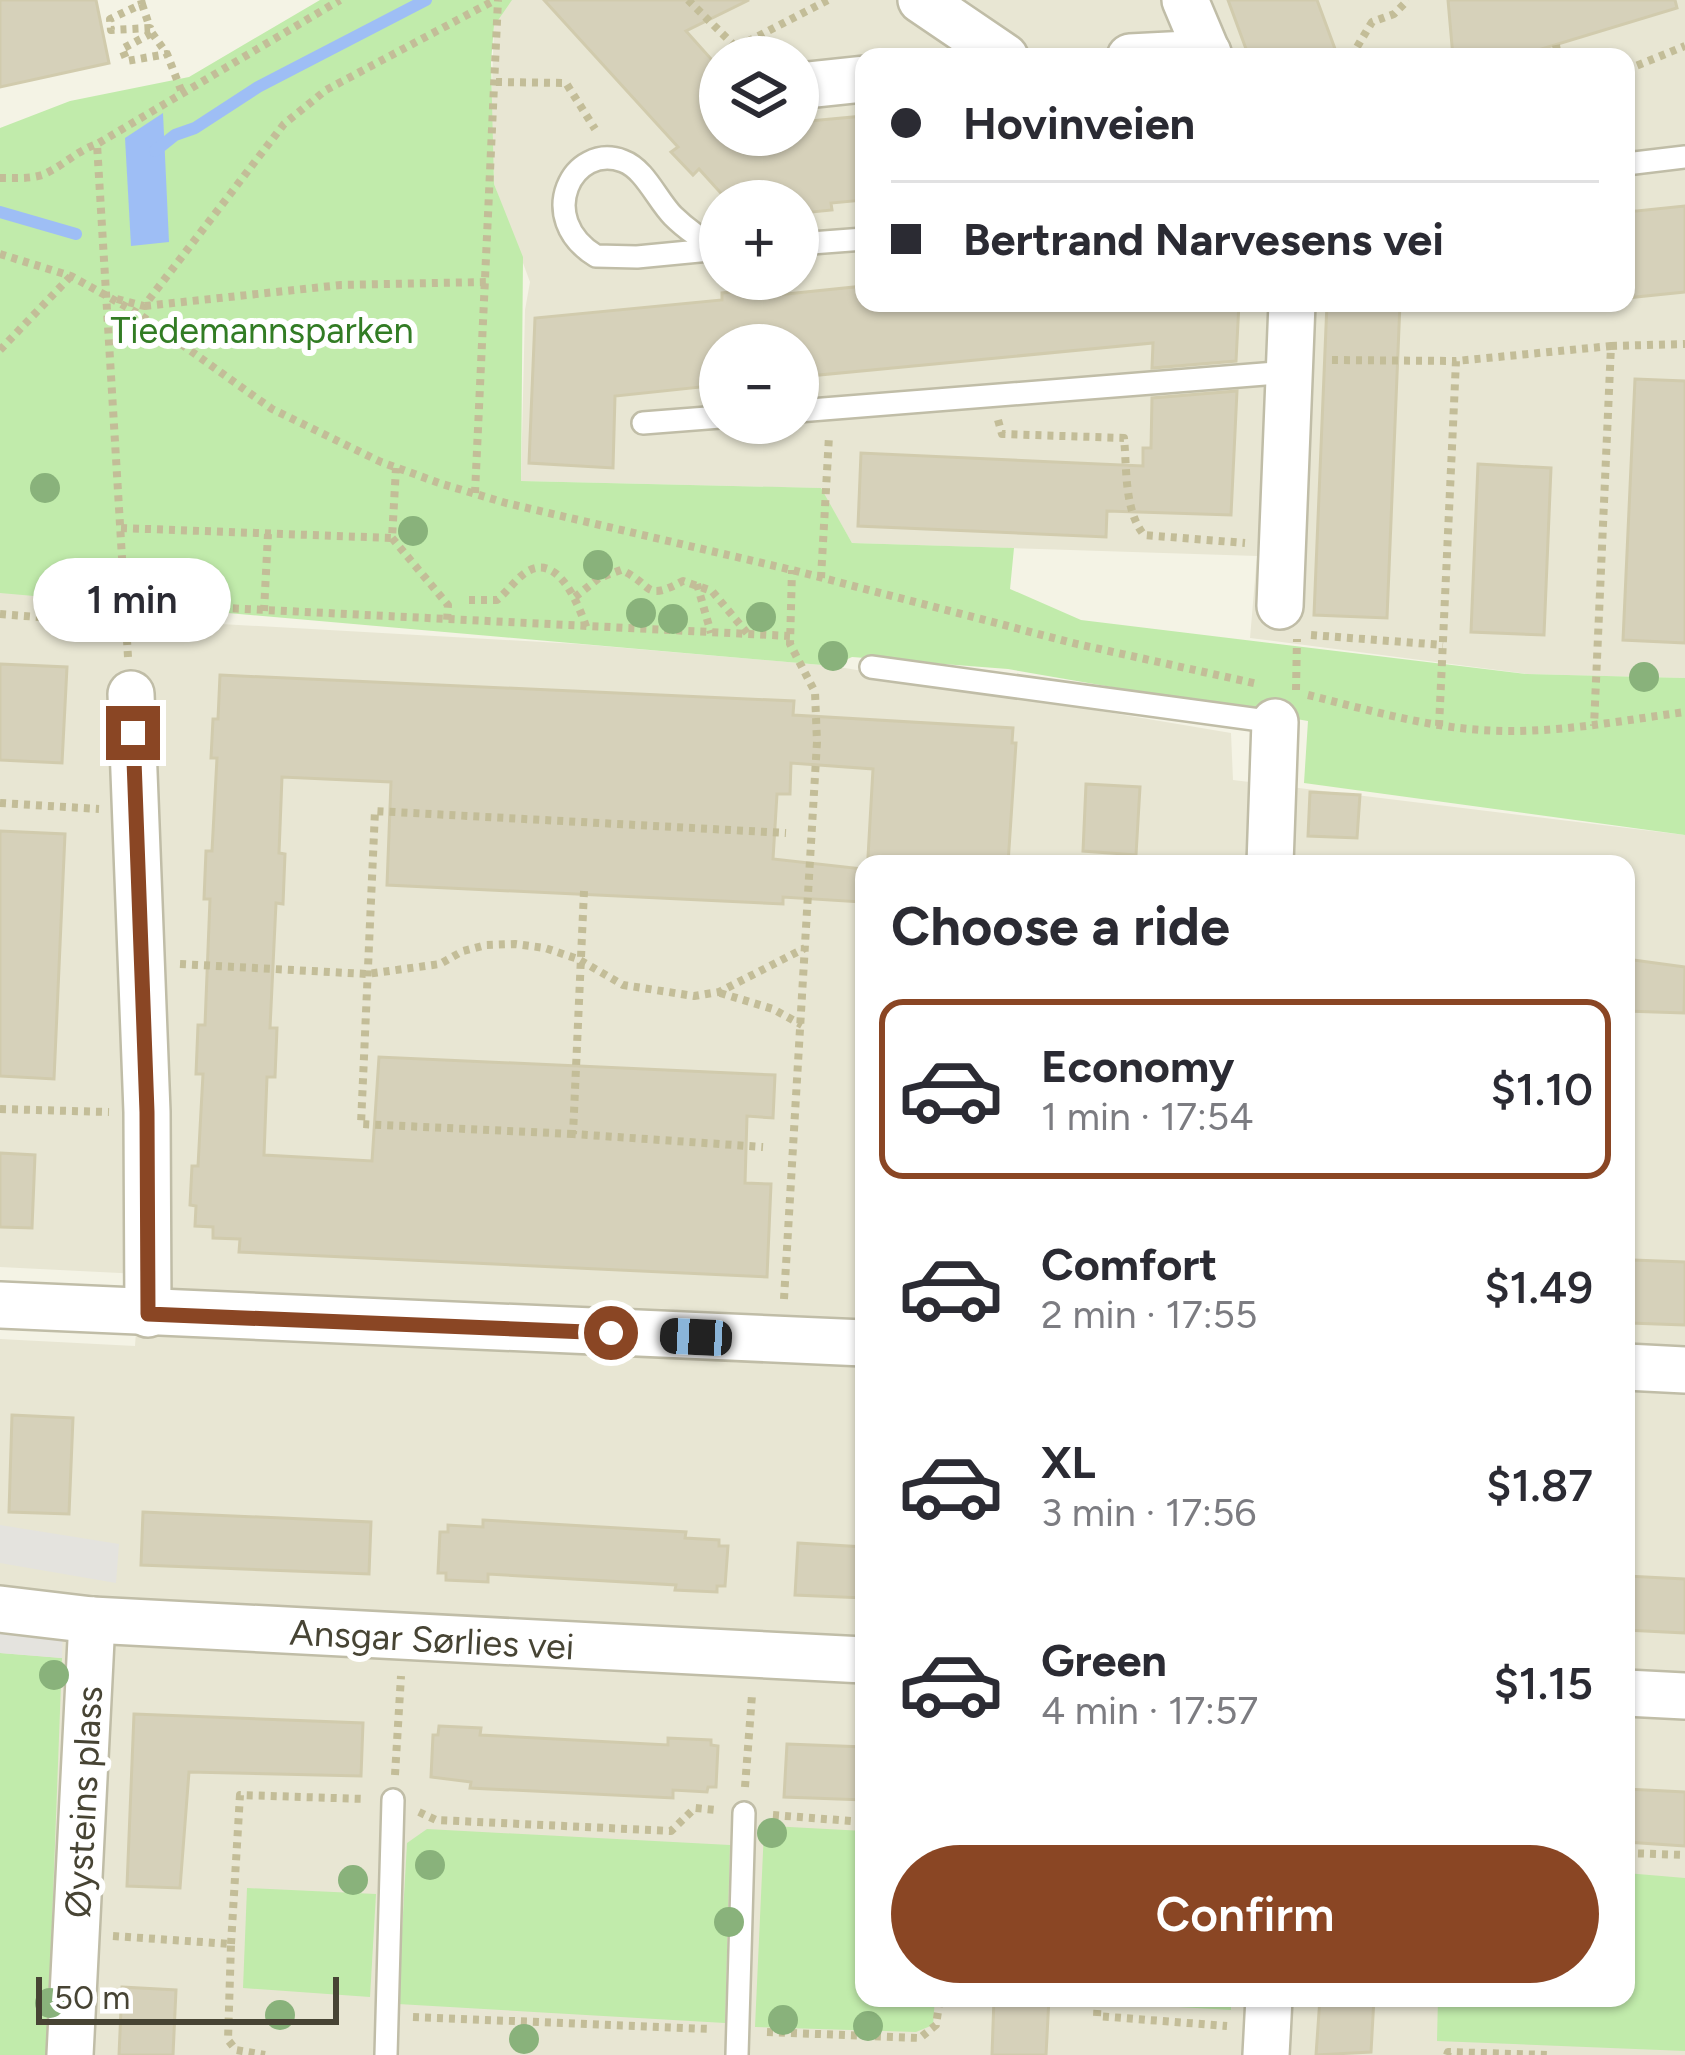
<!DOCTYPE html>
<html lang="en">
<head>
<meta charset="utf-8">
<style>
	:root { --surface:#fff; --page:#f7f7f7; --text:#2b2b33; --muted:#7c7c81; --line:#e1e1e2; --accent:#8a4624 }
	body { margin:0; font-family:Figtree,sans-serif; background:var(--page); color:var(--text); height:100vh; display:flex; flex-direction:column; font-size:45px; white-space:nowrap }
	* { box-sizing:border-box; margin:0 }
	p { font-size:39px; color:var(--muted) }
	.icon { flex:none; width:66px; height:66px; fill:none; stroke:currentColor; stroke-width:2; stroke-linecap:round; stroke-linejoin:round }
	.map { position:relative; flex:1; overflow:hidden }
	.drawer { position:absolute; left:855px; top:855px; width:780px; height:1152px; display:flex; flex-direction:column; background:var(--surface); border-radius:24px; box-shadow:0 3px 9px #0004 }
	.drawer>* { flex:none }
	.top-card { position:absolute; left:855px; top:48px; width:780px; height:264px; border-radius:24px; box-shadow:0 3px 9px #0004; display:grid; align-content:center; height:264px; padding:0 36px; background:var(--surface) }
	.tools { position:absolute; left:699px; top:36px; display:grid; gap:24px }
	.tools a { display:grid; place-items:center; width:120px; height:120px; border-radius:50%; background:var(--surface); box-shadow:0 3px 9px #0004; font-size:60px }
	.scale { position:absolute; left:36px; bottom:30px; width:303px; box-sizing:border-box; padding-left:12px; border:6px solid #474434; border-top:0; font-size:33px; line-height:42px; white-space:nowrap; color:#474434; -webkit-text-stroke:9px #fff; paint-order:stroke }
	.end { position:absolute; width:54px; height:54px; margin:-27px; border:15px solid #8a4624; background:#fff; box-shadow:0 0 0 6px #fff }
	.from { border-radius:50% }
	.bubble { position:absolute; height:84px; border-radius:42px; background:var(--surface); box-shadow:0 3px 9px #0004; font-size:39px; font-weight:600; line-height:84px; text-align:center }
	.car { position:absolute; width:36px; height:72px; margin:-36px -18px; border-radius:15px; box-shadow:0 0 9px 3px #0007; background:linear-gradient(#222 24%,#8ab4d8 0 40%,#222 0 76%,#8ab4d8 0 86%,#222 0) }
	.top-card b { display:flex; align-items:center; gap:42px; height:114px; font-size:45px }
	.top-card b+b { border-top:3px solid var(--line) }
	.top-card i { width:30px; height:30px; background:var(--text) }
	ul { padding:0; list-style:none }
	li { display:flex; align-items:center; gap:36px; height:180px; margin:0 24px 18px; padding:0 12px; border:6px solid transparent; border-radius:24px }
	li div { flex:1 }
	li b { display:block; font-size:45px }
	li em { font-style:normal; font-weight:600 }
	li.selected { border-color:var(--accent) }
	li>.icon { width:108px; height:108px; stroke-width:1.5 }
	h2 { padding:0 36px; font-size:54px; line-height:144px }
	.cta { display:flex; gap:24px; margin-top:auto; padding:24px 36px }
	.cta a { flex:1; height:138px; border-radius:72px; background:var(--accent); color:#fff; font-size:48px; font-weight:600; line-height:138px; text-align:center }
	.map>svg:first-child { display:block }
	.residential { fill:#e8e6d3; fill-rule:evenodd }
	.green { fill:#c1ebab }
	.parking { fill:#e4e3de }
	.water { fill:#9ebef5 }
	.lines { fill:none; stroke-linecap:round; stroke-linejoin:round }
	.stream { stroke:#9ebef5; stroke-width:12 }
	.building { fill:#d6d1ba; stroke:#d1cbad; stroke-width:3 }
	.service-casing { stroke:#c0bda7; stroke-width:26 }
	.minor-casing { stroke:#c0bda7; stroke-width:50 }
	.path { stroke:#c3bd98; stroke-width:8; stroke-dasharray:6 6; stroke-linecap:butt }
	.service { stroke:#fff; stroke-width:21 }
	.minor { stroke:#fff; stroke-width:45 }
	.tree { fill:#89b27b }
	.route { stroke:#8a4624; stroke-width:15 }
	.labels { text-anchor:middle; stroke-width:12; stroke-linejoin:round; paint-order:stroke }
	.park-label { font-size:36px; fill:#327c24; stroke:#fff }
	.street-label { font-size:36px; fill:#474434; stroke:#fff }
</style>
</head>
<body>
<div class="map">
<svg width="1685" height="2055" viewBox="0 0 1685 2055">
	<rect width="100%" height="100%" fill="#f4f3e5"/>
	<g class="residential">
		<path d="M 508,0 L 1685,0 L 1685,678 L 1527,674 L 1250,638 L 1257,556 L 852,543 L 820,488 L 521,481 L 525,310 L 530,282 L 494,184 L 491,114 L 494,26 ZM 720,57 L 798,57 L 798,135 L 720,135 ZM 864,57 L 1626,57 L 1626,303 L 864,303 ZM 720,201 L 798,201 L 798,279 L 720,279 ZM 720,345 L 798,345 L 798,423 L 720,423 Z"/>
		<path d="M 0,260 L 65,289 L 150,620 L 578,644 L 833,666 L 1231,733 L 1233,780 L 1685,835 L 1685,2055 L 0,2055 L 0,1339 L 135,1346 L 140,1274 L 0,1267 ZM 864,864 L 1626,864 L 1626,1998 L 864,1998 Z"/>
	</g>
	<g class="green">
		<path d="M 320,0 L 512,0 L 494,26 L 491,62 L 494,184 L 523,257 L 521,481 L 821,488 L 852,543 L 1014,548 L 1010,589 L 1081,620 L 1527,674 L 1685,678 L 1685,835 L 1304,783 L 1308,721 L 1008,669 L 852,657 L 833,666 L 0,593 L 0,128 L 70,101 L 189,77 Z"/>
		<path d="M 0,1653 L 62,1658 L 47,2055 L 0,2055 Z"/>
		<path d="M 771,1826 L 864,1831 L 864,1998 L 935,1998 L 933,2025 L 916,2032 L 755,2027 L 764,1830 Z"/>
		<path d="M 427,1829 L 730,1845 L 725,2023 L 398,2004 L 407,1843 Z"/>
		<path d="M 1626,1873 L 1685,1878 L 1685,2051 L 1437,2041 L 1438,1998 L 1626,1998 Z"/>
		<path d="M 247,1888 L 376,1894 L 370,1997 L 243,1988 Z"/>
		<path d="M 1108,1998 L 1231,1998 L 1231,2010 L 1108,2003 Z"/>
	</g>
	<g class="parking">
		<path d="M 0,1525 L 119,1544 L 116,1583 L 0,1563 Z"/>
		<path d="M 0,1617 L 63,1627 L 62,1658 L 0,1653 Z"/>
	</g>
	<path class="water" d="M 163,113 L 169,242 L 131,246 L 125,138 Z"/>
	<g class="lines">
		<g class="stream">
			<path d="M 155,151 L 175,135 L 195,128 L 258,87 L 426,0"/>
			<path d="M 0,212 L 76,234"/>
		</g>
	</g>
	<g class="building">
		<path d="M 0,0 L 96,0 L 109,63 L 0,87 Z"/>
		<path d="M 544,0 L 749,0 L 686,31 L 720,69 L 720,135 L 798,135 L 798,122 L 864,116 L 864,200 L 831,203 L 832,210 L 802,213 L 798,201 L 728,201 L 699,169 L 693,175 L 671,152 L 678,147 Z"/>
		<path d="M 1228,0 L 1317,0 L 1338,57 L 1249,57 Z"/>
		<path d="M 1448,0 L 1675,0 L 1677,8 L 1538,50 L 1539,57 L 1453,57 Z"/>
		<path d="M 1685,206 L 1685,292 L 1626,298 L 1626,212 Z"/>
		<path d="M 864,286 L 864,303 L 1239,303 L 1236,361 L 1152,368 L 1153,343 L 798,377 L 798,345 L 720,345 L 720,385 L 615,396 L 613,468 L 529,463 L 535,318 L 722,300 L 722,293 L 758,290 L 758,297 Z"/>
		<path d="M 1327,303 L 1400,303 L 1387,618 L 1314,615 Z"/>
		<path d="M 1635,379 L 1685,381 L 1685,643 L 1623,640 Z"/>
		<path d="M 1237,391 L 1231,515 L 1107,511 L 1106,537 L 858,526 L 861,453 L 1143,466 L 1143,448 L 1151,448 L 1152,398 Z"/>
		<path d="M 1478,464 L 1551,468 L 1544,635 L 1471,632 Z"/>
		<path d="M 0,664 L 67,667 L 62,763 L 0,760 Z"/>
		<path d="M 220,675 L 794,701 L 793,715 L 1013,728 L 1012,743 L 1016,743 L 1008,864 L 868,857 L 873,769 L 791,763 L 790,794 L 777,794 L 773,859 L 863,869 L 861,902 L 783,897 L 783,904 L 387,885 L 391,782 L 282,777 L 279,853 L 285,854 L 283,904 L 276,903 L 270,1028 L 277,1028 L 275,1077 L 267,1077 L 264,1155 L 372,1161 L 379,1057 L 775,1075 L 773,1118 L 747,1116 L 745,1183 L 771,1184 L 767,1277 L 239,1252 L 240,1239 L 213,1238 L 213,1227 L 195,1226 L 196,1206 L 190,1205 L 192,1166 L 198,1166 L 203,1074 L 196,1074 L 198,1025 L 205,1025 L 210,899 L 204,899 L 206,851 L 212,851 L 217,758 L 211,758 L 213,719 L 218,719 Z"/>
		<path d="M 1086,784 L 1140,787 L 1136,855 L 1083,851 Z"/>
		<path d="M 1310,792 L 1360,795 L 1357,838 L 1308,836 Z"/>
		<path d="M 0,831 L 65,834 L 54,1079 L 0,1076 Z"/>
		<path d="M 1626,959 L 1685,967 L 1684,1013 L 1626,1011 Z"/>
		<path d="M 0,1153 L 35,1155 L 32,1228 L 0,1227 Z"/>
		<path d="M 1633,1260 L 1685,1262 L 1685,1325 L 1630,1323 Z"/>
		<path d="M 12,1415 L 73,1418 L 69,1514 L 9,1512 Z"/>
		<path d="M 143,1512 L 371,1522 L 369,1574 L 141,1565 Z"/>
		<path d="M 483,1520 L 686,1532 L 685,1538 L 719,1540 L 719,1546 L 728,1546 L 725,1586 L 717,1586 L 717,1592 L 675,1590 L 676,1585 L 488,1574 L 488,1582 L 446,1580 L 446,1573 L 438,1573 L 440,1532 L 448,1532 L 448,1525 L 483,1527 Z"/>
		<path d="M 798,1543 L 864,1547 L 864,1598 L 795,1595 Z"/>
		<path d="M 1626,1576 L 1685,1579 L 1685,1633 L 1626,1630 Z"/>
		<path d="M 134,1714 L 363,1723 L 361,1776 L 189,1772 L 180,1888 L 127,1886 Z"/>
		<path d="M 439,1726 L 481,1728 L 480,1735 L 668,1745 L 668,1738 L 711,1740 L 711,1745 L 718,1746 L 716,1787 L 708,1787 L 707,1792 L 673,1790 L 673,1798 L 470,1788 L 471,1782 L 431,1777 L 433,1735 L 438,1735 Z"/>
		<path d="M 787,1744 L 864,1747 L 864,1800 L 784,1797 Z"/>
		<path d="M 1626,1789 L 1685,1792 L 1685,1846 L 1626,1842 Z"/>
		<path d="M 122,1987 L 176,1990 L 173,2055 L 119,2055 Z"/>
		<path d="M 994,1998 L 1049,1998 L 1046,2055 L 992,2055 Z"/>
		<path d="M 1320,1998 L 1374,1998 L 1371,2052 L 1316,2055 Z"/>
	</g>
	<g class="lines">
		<g class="service-casing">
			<g id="service">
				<path d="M 1626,164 L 1685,157"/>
				<path d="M 798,244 L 864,239"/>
				<path d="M 719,250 C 703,240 687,230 673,216 C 657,200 645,169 623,161 C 573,142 534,218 596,256 L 637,257 L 720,249"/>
				<path d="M 798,411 L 1289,372"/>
				<path d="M 643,423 L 720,417"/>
				<path d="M 871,667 L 1275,722"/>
				<path d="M 386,2055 L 393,1800"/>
				<path d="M 737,2055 L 744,1813"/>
			</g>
		</g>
		<g class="minor-casing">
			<g id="minor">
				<path d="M 921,0 L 1005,57"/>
				<path d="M 1185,0 L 1209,57"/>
				<path d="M 1130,57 L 1208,53"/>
				<path d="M 798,86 L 864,79"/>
				<path d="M 1280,606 L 1292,303"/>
				<path d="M 131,694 L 147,1112 L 148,1314"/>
				<path d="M 1270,864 L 1275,722"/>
				<path d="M 0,1305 L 864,1343"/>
				<path d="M 1626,1367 L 1685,1370"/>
				<path d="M 0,1609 L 92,1620 L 864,1660"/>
				<path d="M 1626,1693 L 1685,1696"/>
				<path d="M 70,2055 L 92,1620"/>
				<path d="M 1266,2055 L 1269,1998"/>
			</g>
		</g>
		<g class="path">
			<path d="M 141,0 L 142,4 L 110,19 L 111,30 L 150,28 L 152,33 L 122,49 L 127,61 L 167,54 L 181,90"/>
			<path d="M 688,0 L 746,57"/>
			<path d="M 142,4 L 150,28"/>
			<path d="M 152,33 L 167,54"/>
			<path d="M 1556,45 L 1558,57"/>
			<path d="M 737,47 L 828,0"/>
			<path d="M 1351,57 L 1372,22 L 1394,14 L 1408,0"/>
			<path d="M 1626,70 L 1685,46"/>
			<path d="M 496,82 L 566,83 L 595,129"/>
			<path d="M 0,178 C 14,178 29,179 42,175 C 62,167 76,151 97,144"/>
			<path d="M 0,254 L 71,276 L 139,314 L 272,409 L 381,462 L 442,484 L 506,503 L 792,570 L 1077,644 L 1258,684"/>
			<path d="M 117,299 L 144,306 L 284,124 L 326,90 L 495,0"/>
			<path d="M 145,306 L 341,285 L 486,282"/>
			<path d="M 1611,346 L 1685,344"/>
			<path d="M 0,350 L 71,276"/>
			<path d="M 1332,360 L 1456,361"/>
			<path d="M 998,420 L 1002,434 L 1124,438 C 1127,469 1124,510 1144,535 L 1245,543"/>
			<path d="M 475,493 L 498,0"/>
			<path d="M 121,528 L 392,538 L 396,468"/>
			<path d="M 392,538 L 448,605 L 447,621"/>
			<path d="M 821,578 L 829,436"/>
			<path d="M 697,584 L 711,633"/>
			<path d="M 575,597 L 599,578 L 621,570 C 654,584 642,603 683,581 L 712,591 L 747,633"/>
			<path d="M 469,600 L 497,600 C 507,592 515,580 525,573 C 558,550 579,606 587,629"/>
			<path d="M 125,603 L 790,636"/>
			<path d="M 264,611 L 268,534"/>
			<path d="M 0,614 L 126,624"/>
			<path d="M 1311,635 L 1443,645"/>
			<path d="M 128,657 L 97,144 L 340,0"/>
			<path d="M 1296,690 L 1297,639"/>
			<path d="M 1308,695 C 1365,709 1422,726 1481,730 C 1549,735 1618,721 1685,712"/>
			<path d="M 1439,726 L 1456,361 L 1611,346 L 1594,726"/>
			<path d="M 0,803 L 99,809"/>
			<path d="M 584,891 L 573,1134 L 763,1147"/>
			<path d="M 180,964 L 367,974 L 440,964 L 463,951 L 486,945 L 515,944 L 545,948 L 578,959 L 623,985 L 694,996 L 719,992 L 805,948"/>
			<path d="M 720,993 L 773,1009 L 802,1025"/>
			<path d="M 0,1109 L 109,1112"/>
			<path d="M 573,1134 L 361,1124 L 375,811 L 786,833"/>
			<path d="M 784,1299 L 817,742 L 815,692 L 790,644 L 792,570"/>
			<path d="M 395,1775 L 401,1676"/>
			<path d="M 745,1787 L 752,1695"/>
			<path d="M 419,1812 L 436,1820 L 671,1831 L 695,1808 L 716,1810"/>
			<path d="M 773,1815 L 864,1822"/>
			<path d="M 1626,1853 L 1685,1855"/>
			<path d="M 113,1936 L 231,1944 L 228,2040 L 236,2050 L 265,2055"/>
			<path d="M 231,1944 L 240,1795 L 365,1799"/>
			<path d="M 1098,1998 L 1097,2016 L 1227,2026"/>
			<path d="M 413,2017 L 710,2029"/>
			<path d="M 767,2032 L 920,2038 L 936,2025 L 940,1998"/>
			<path d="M 1447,2055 L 1448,2052 L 1548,2055"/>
		</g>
		<use href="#service" class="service"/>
		<use href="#minor" class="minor"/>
	</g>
	<g class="tree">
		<circle cx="45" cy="488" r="15"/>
		<circle cx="413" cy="531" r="15"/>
		<circle cx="598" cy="565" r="15"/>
		<circle cx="641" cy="613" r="15"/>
		<circle cx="761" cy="617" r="15"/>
		<circle cx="673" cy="619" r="15"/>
		<circle cx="833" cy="656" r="15"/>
		<circle cx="1644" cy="677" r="15"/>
		<circle cx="54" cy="1675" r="15"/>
		<circle cx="772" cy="1833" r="15"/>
		<circle cx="430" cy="1865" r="15"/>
		<circle cx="353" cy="1880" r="15"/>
		<circle cx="729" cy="1922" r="15"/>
		<circle cx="50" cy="2003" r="15"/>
		<circle cx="280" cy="2015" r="15"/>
		<circle cx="783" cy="2020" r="15"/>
		<circle cx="868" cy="2026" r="15"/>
		<circle cx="524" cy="2039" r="15"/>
	</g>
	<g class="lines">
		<path class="route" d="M 133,733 L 147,1112 L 148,1314 L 611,1333"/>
	</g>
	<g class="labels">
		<g class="park-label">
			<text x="262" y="343">Tiedemannsparken</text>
		</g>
		<g class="street-label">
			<text transform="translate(432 1639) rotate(3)" y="13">Ansgar Sørlies vei</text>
			<text transform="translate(83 1802) rotate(-87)" y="13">Øysteins plass</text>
		</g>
	</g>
</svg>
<div class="tools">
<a><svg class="icon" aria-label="layers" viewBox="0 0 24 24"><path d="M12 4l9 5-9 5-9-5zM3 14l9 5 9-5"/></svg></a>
<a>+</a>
<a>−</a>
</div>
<div class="scale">50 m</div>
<i class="end from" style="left:611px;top:1333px"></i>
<i class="end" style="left:133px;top:733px"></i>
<div class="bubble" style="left:33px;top:558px;width:198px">1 min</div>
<i class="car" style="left:696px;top:1337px;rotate:273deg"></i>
<div class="top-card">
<b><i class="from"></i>Hovinveien</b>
<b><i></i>Bertrand Narvesens vei</b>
</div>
<section class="drawer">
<h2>Choose a ride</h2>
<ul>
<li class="selected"><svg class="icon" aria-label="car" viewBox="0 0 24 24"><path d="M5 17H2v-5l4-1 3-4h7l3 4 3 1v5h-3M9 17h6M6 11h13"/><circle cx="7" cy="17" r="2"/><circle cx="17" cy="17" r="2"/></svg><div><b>Economy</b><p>1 min · 17:54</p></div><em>$1.10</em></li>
<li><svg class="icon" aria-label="car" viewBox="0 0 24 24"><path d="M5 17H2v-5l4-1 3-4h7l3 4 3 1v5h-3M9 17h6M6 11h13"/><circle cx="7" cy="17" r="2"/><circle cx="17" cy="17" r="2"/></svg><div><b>Comfort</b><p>2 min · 17:55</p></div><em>$1.49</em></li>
<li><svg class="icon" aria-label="car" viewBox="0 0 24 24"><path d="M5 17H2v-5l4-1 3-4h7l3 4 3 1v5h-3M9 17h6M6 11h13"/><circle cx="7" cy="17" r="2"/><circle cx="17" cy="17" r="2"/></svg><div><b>XL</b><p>3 min · 17:56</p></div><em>$1.87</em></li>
<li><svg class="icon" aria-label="car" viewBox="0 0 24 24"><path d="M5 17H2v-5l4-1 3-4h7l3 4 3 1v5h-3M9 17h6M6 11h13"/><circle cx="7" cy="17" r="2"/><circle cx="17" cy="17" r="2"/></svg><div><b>Green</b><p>4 min · 17:57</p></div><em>$1.15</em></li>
</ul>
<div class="cta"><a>Confirm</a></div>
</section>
</div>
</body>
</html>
